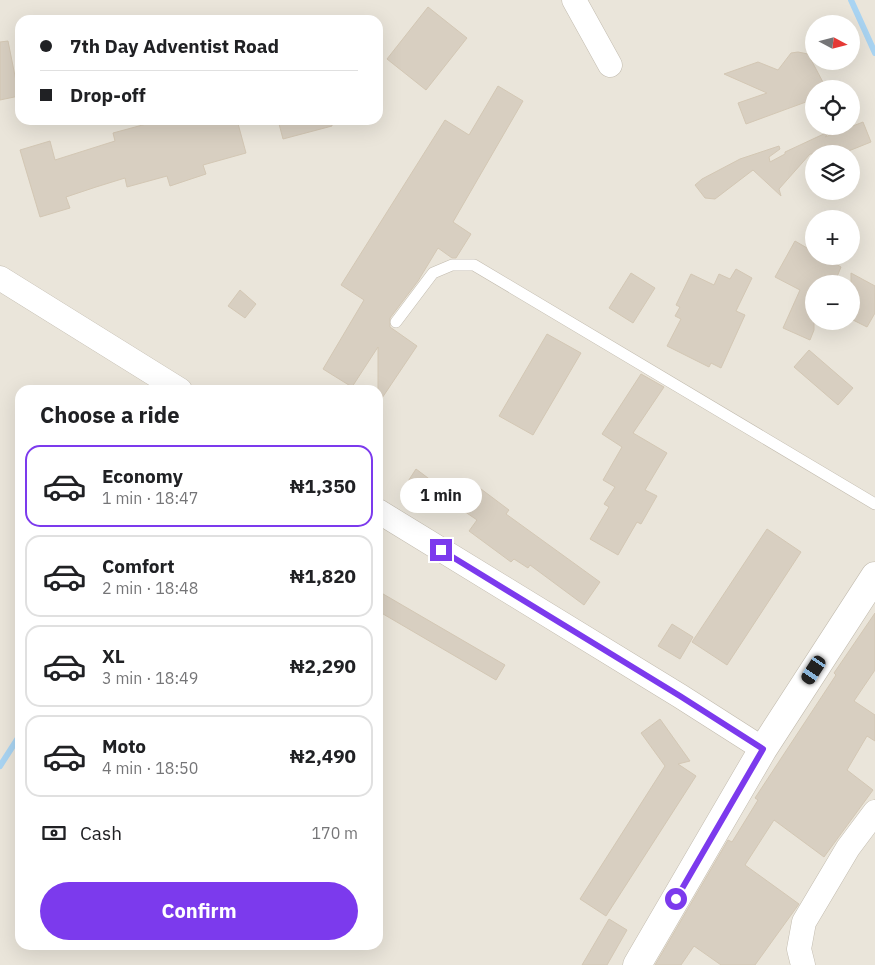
<!DOCTYPE html>
<html lang="en">
<head>
<meta charset="utf-8">
<style>
	:root { --surface:#fff; --page:#f2f2f2; --text:#202124; --muted:#757577; --line:#e0e0e0; --accent:#7c3aed }
	body { margin:0; font-family:"IBM Plex Sans",sans-serif; background:var(--page); color:var(--text); height:100vh; display:flex; flex-direction:column; font-size:19px; white-space:nowrap }
	* { box-sizing:border-box; margin:0 }
	p { font-size:16px; color:var(--muted) }
	.icon { flex:none; width:28px; height:28px; fill:none; stroke:currentColor; stroke-width:2; stroke-linecap:round; stroke-linejoin:round }
	.map { position:relative; flex:1; overflow:hidden }
	.details { position:absolute; left:15px; top:385px; width:368px; height:565px; display:flex; flex-direction:column; background:var(--surface); border-radius:15px; box-shadow:0 5px 20px #0002 }
	.details>* { flex:none }
	.hud { position:absolute; left:15px; top:15px; width:368px; height:110px; border-radius:15px; box-shadow:0 5px 20px #0002; display:grid; align-content:center; height:110px; padding:0 25px; background:var(--surface) }
	.needle { width:32px; rotate:97deg }
	.buttons { position:absolute; left:805px; top:15px; display:grid; gap:10px }
	.buttons a { display:grid; place-items:center; width:55px; height:55px; border-radius:50%; background:var(--surface); box-shadow:0 5px 20px #0002; font-size:25px }
	.end { position:absolute; width:22px; height:22px; margin:-11px; border:6px solid #7c3aed; background:#fff; box-shadow:0 0 0 2px #fff }
	.from { border-radius:50% }
	.bubble { position:absolute; height:35px; border-radius:18px; background:var(--surface); box-shadow:0 5px 20px #0002; font-size:16px; font-weight:700; line-height:35px; text-align:center }
	.car { position:absolute; width:15px; height:30px; margin:-15px -8px; border-radius:6px; box-shadow:0 0 4px 1px #0007; background:linear-gradient(#222 24%,#8ab4d8 0 40%,#222 0 76%,#8ab4d8 0 86%,#222 0) }
	.hud b { display:flex; align-items:center; gap:18px; height:48px; font-size:19px }
	.hud b+b { border-top:1px solid var(--line) }
	.hud i { width:12px; height:12px; background:var(--text) }
	ul { padding:0; list-style:none }
	li { display:flex; align-items:center; gap:15px; height:82px; margin:0 10px 8px; padding:0 15px; border:2px solid var(--line); border-radius:15px }
	li div { flex:1 }
	li b { display:block; font-size:19px }
	li em { font-style:normal; font-weight:700 }
	li.current { border-color:var(--accent) }
	li>.icon { width:45px; height:45px; stroke-width:1.5 }
	h2 { padding:0 25px; font-size:22px; line-height:60px }
	.pay { display:flex; align-items:center; gap:12px; height:55px; padding:0 25px; font-size:19px }
	.pay p { margin-inline-start:auto }
	.button { display:flex; gap:10px; margin-top:auto; padding:10px 25px }
	.button a { flex:1; height:58px; border-radius:30px; background:var(--accent); color:#fff; font-size:20px; font-weight:700; line-height:58px; text-align:center }
	.map>svg:first-child { display:block }
	.residential { fill:#eae5da; fill-rule:evenodd }
	.lines { fill:none; stroke-linecap:round; stroke-linejoin:round }
	.stream { stroke:#a9d4f2; stroke-width:6 }
	.building { fill:#d8cfc1; stroke:#d3c7b4 }
	.service-casing { stroke:#c2bbae; stroke-width:12 }
	.minor-casing { stroke:#c2bbae; stroke-width:25 }
	.tertiary-casing { stroke:#c2bbae; stroke-width:29 }
	.service { stroke:#fff; stroke-width:11 }
	.minor { stroke:#fff; stroke-width:24 }
	.tertiary { stroke:#fff; stroke-width:28 }
	.route { stroke:#7c3aed; stroke-width:6 }
</style>
</head>
<body>
<div class="map">
<svg width="875" height="965" viewBox="0 0 875 965">
	<rect width="100%" height="100%" fill="#f6f3ec"/>
	<path class="residential" d="M 0,0 L 875,0 L 875,965 L 0,965 ZM 20,20 L 378,20 L 378,120 L 20,120 ZM 814,24 L 851,24 L 851,61 L 814,61 ZM 814,89 L 851,89 L 851,126 L 814,126 ZM 814,154 L 851,154 L 851,191 L 814,191 ZM 814,219 L 851,219 L 851,256 L 814,256 ZM 814,284 L 851,284 L 851,321 L 814,321 ZM 20,390 L 378,390 L 378,945 L 20,945 Z"/>
	<g class="lines">
		<g class="stream">
			<path d="M 851,0 L 875,53"/>
			<path d="M 0,766 L 20,735"/>
		</g>
	</g>
	<g class="building">
		<path d="M 428,7 L 467,38 L 426,90 L 387,59 Z"/>
		<path d="M 8,41 L 19,96 L 0,100 L 0,42 Z"/>
		<path d="M 798,52 L 808,54 L 825,86 L 818,89 L 814,89 L 814,99 L 746,124 L 738,103 L 767,93 L 724,74 L 758,62 L 778,70 L 791,53 Z"/>
		<path d="M 498,86 L 523,101 L 453,222 L 471,234 L 456,258 L 452,258 L 438,248 L 418,281 L 390,318 L 390,327 L 417,346 L 378,404 L 378,347 L 352,387 L 323,369 L 364,300 L 341,285 L 445,120 L 469,135 Z"/>
		<path d="M 161,120 L 237,120 L 246,153 L 203,165 L 206,174 L 170,186 L 167,176 L 127,187 L 125,178 L 96,187 L 66,197 L 70,208 L 40,217 L 20,150 L 50,141 L 55,160 L 115,141 L 113,133 Z"/>
		<path d="M 278,120 L 332,120 L 332,126 L 283,139 Z"/>
		<path d="M 863,122 L 871,142 L 841,154 L 810,154 L 779,189 L 781,196 L 753,170 L 715,199 L 705,198 L 695,185 L 702,179 L 740,159 L 779,146 L 780,149 L 769,157 L 770,162 L 785,154 L 785,152 L 828,132 L 829,133 L 825,137 Z"/>
		<path d="M 795,241 L 814,252 L 814,256 L 822,256 L 841,267 L 834,284 L 814,284 L 814,330 L 810,340 L 783,328 L 800,290 L 775,277 Z"/>
		<path d="M 736,269 L 752,278 L 736,311 L 745,315 L 721,368 L 711,363 L 709,367 L 667,346 L 681,319 L 675,316 L 680,307 L 676,305 L 691,274 L 714,285 L 719,274 L 730,279 Z"/>
		<path d="M 631,273 L 655,288 L 633,323 L 609,308 Z"/>
		<path d="M 851,273 L 875,286 L 875,313 L 867,327 L 851,319 Z"/>
		<path d="M 240,290 L 256,304 L 245,318 L 228,306 Z"/>
		<path d="M 547,334 L 581,353 L 533,435 L 499,416 Z"/>
		<path d="M 809,350 L 853,388 L 838,405 L 794,367 Z"/>
		<path d="M 641,374 L 664,387 L 633,433 L 667,453 L 645,490 L 657,496 L 641,524 L 637,522 L 618,555 L 590,539 L 609,507 L 604,504 L 615,487 L 603,480 L 622,447 L 602,434 Z"/>
		<path d="M 416,469 L 440,487 L 429,502 L 405,486 Z"/>
		<path d="M 477,486 L 509,510 L 506,514 L 600,582 L 584,605 L 530,565 L 528,568 L 514,559 L 511,562 L 469,531 L 477,520 L 461,509 Z"/>
		<path d="M 767,529 L 801,552 L 727,665 L 692,642 Z"/>
		<path d="M 378,591 L 505,665 L 496,680 L 378,611 Z"/>
		<path d="M 875,613 L 875,670 L 854,701 L 875,715 L 875,741 L 867,736 L 847,770 L 873,790 L 824,857 L 774,820 L 745,865 L 799,904 L 755,965 L 721,965 L 694,946 L 681,965 L 655,965 L 728,840 L 732,842 L 758,800 L 755,798 L 836,675 L 834,673 Z"/>
		<path d="M 672,624 L 693,637 L 680,659 L 658,646 Z"/>
		<path d="M 660,719 L 690,761 L 678,764 L 696,776 L 606,916 L 580,899 L 665,766 L 641,733 Z"/>
		<path d="M 609,919 L 627,930 L 607,965 L 582,965 Z"/>
	</g>
	<g class="lines">
		<g class="service-casing">
			<path id="service" d="M 396,322 L 433,273 L 452,265 L 474,265 L 875,504"/>
		</g>
		<g class="minor-casing">
			<g id="minor">
				<path d="M 574,0 L 610,65"/>
				<path d="M 0,278 L 180,390"/>
				<path d="M 378,511 L 680,696 L 763,749"/>
				<path d="M 803,965 L 799,949 L 804,922 L 848,848 L 875,812"/>
			</g>
		</g>
		<g class="tertiary-casing">
			<path id="tertiary" d="M 637,965 L 763,749 L 875,576"/>
		</g>
		<use href="#service" class="service"/>
		<use href="#minor" class="minor"/>
		<use href="#tertiary" class="tertiary"/>
	</g>
	<g class="lines">
		<path class="route" d="M 441,550 L 680,696 L 763,749 L 676,899"/>
	</g>
</svg>
<div class="buttons">
<a><svg class="needle" viewBox="-14 -14 28 28"><path d="M0-13l5 13h-10z" fill="#e53935"/><path d="M0 13l5-13h-10z" fill="#757577"/></svg></a>
<a><svg class="icon" aria-label="locate" viewBox="0 0 24 24"><circle cx="12" cy="12" r="6"/><path d="M12 2v4M12 18v4M2 12h4M18 12h4"/></svg></a>
<a><svg class="icon" aria-label="layers" viewBox="0 0 24 24"><path d="M12 4l9 5-9 5-9-5zM3 14l9 5 9-5"/></svg></a>
<a>+</a>
<a>−</a>
</div>
<i class="end from" style="left:676px;top:899px"></i>
<i class="end" style="left:441px;top:550px"></i>
<div class="bubble" style="left:400px;top:478px;width:82px">1 min</div>
<i class="car" style="left:814px;top:670px;rotate:213deg"></i>
<div class="hud">
<b><i class="from"></i>7th Day Adventist Road</b>
<b><i></i>Drop-off</b>
</div>
<section class="details">
<h2>Choose a ride</h2>
<ul>
<li class="current"><svg class="icon" aria-label="car" viewBox="0 0 24 24"><path d="M5 17H2v-5l4-1 3-4h7l3 4 3 1v5h-3M9 17h6M6 11h13"/><circle cx="7" cy="17" r="2"/><circle cx="17" cy="17" r="2"/></svg><div><b>Economy</b><p>1 min · 18:47</p></div><em>₦1,350</em></li>
<li><svg class="icon" aria-label="car" viewBox="0 0 24 24"><path d="M5 17H2v-5l4-1 3-4h7l3 4 3 1v5h-3M9 17h6M6 11h13"/><circle cx="7" cy="17" r="2"/><circle cx="17" cy="17" r="2"/></svg><div><b>Comfort</b><p>2 min · 18:48</p></div><em>₦1,820</em></li>
<li><svg class="icon" aria-label="car" viewBox="0 0 24 24"><path d="M5 17H2v-5l4-1 3-4h7l3 4 3 1v5h-3M9 17h6M6 11h13"/><circle cx="7" cy="17" r="2"/><circle cx="17" cy="17" r="2"/></svg><div><b>XL</b><p>3 min · 18:49</p></div><em>₦2,290</em></li>
<li><svg class="icon" aria-label="car" viewBox="0 0 24 24"><path d="M5 17H2v-5l4-1 3-4h7l3 4 3 1v5h-3M9 17h6M6 11h13"/><circle cx="7" cy="17" r="2"/><circle cx="17" cy="17" r="2"/></svg><div><b>Moto</b><p>4 min · 18:50</p></div><em>₦2,490</em></li>
</ul>
<div class="pay"><svg class="icon" aria-label="cash" viewBox="0 0 24 24"><path d="M3 7h18v10H3z"/><circle cx="12" cy="12" r="2"/></svg>Cash<p>170 m</p></div>
<div class="button"><a>Confirm</a></div>
</section>
</div>
</body>
</html>
